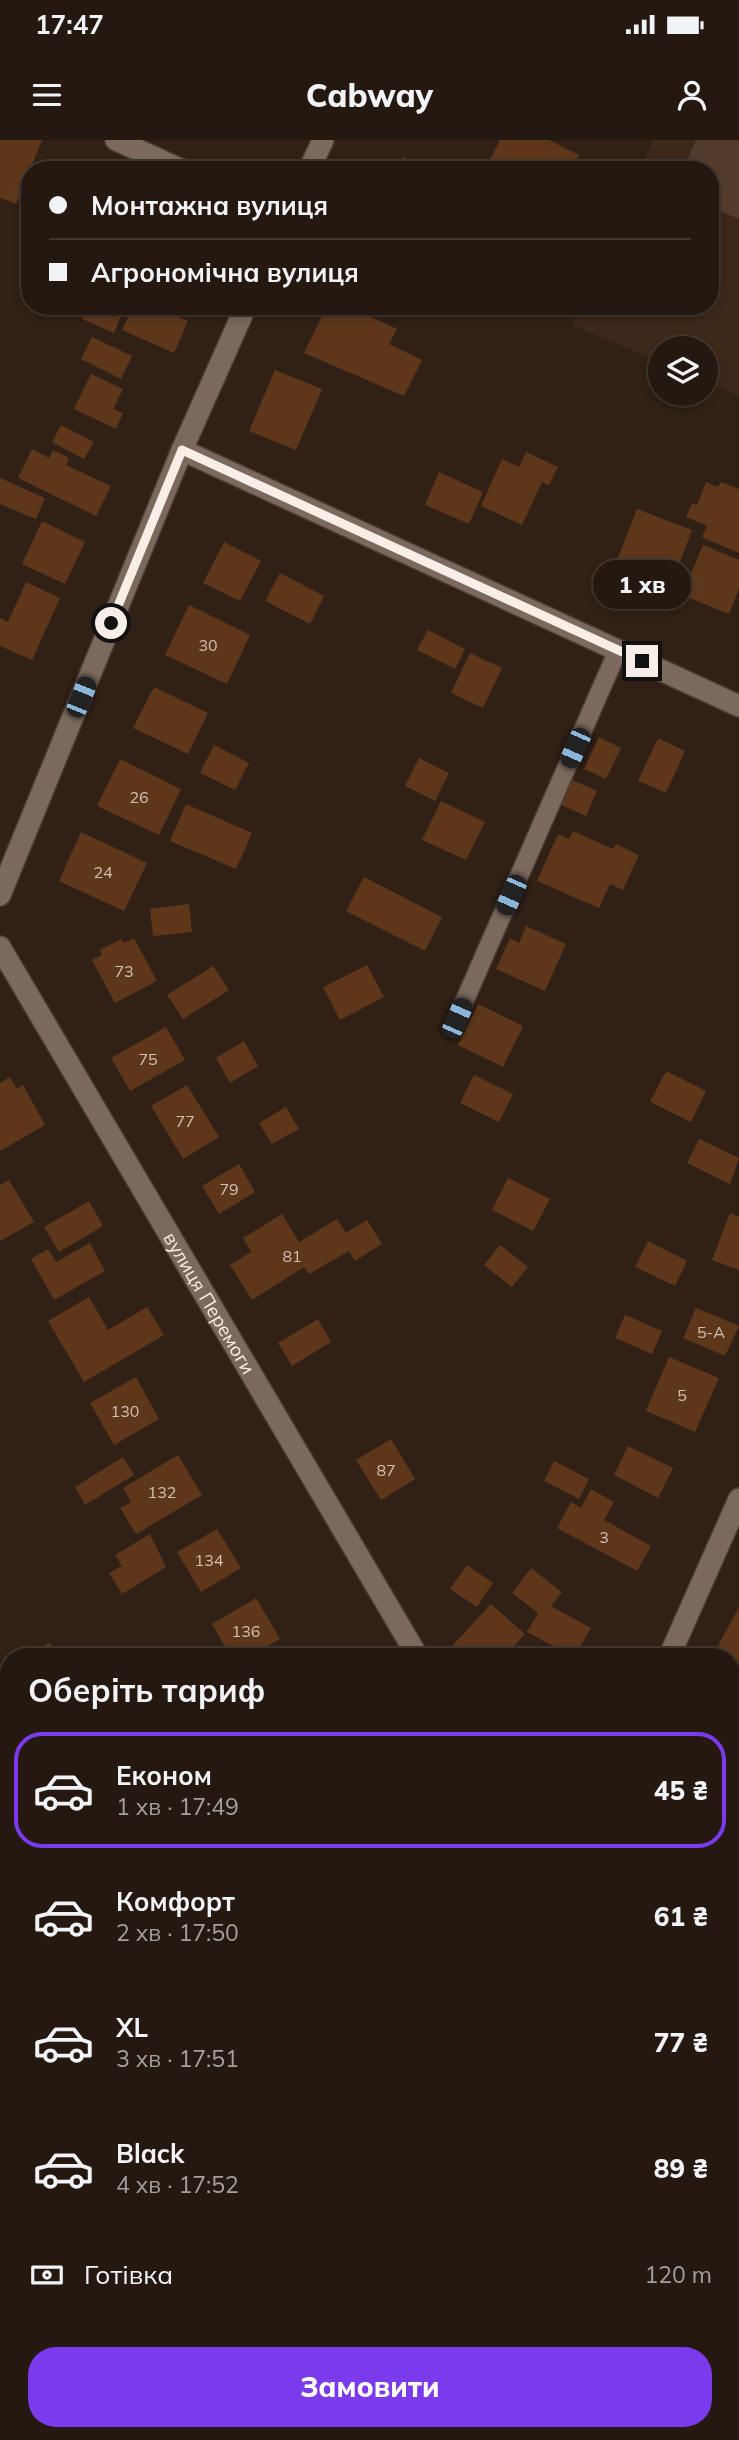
<!DOCTYPE html>
<html lang="uk">
<head>
<meta charset="utf-8">
<style>
	:root { --surface:#241810; --page:#30251e; --text:#f1f3f6; --muted:#a3a09f; --line:#413730; --accent:#7c3aed }
	body { margin:0; font-family:Mulish,sans-serif; background:var(--page); color:var(--text); height:100vh; display:flex; flex-direction:column; font-size:26px; white-space:nowrap }
	* { box-sizing:border-box; margin:0 }
	p { font-size:23px; color:var(--muted) }
	.icon { flex:none; width:38px; height:38px; fill:none; stroke:currentColor; stroke-width:2; stroke-linecap:round; stroke-linejoin:round }
	.map { position:relative; flex:1; overflow:hidden }
	.drawer { position:absolute; left:0px; top:1508px; width:740px; height:793px; display:flex; flex-direction:column; background:var(--surface); border-radius:28px 28px 0 0; box-shadow:0 4px 10px #0003,0 0 0 2px var(--line) }
	.drawer>* { flex:none }
	.top-card { position:absolute; left:21px; top:21px; width:698px; height:154px; border-radius:28px; box-shadow:0 4px 10px #0003,0 0 0 2px var(--line); display:grid; align-content:center; height:154px; padding:0 28px; background:var(--surface) }
	.buttons { position:absolute; left:648px; top:196px; display:grid; gap:14px }
	.buttons a { display:grid; place-items:center; width:70px; height:70px; border-radius:50%; background:var(--surface); box-shadow:0 4px 10px #0003,0 0 0 2px var(--line); font-size:35px }
	.end { position:absolute; width:32px; height:32px; margin:-16px; border:9px solid #f9eee7; background:#111; box-shadow:0 0 0 4px #111 }
	.from { border-radius:50% }
	.bubble { position:absolute; height:49px; border-radius:24px; background:var(--surface); box-shadow:0 4px 10px #0003,0 0 0 2px var(--line); font-size:23px; font-weight:800; line-height:49px; text-align:center }
	.car { position:absolute; width:21px; height:42px; margin:-21px -10px; border-radius:9px; box-shadow:0 0 5px 2px #0007; background:linear-gradient(#222 24%,#8ab4d8 0 40%,#222 0 76%,#8ab4d8 0 86%,#222 0) }
	.top-card b { display:flex; align-items:center; gap:24px; height:66px; font-size:26px }
	.top-card b+b { border-top:2px solid var(--line) }
	.top-card i { width:18px; height:18px; background:var(--text) }
	ul { padding:0; list-style:none }
	li { display:flex; align-items:center; gap:21px; height:116px; margin:0 14px 10px; padding:0 14px; border:4px solid transparent; border-radius:28px }
	li div { flex:1 }
	li b { display:block; font-size:26px }
	li em { font-style:normal; font-weight:800 }
	li.on { border-color:var(--accent) }
	li>.icon { width:63px; height:63px; stroke-width:1.5 }
	h2 { padding:0 28px; font-size:32px; line-height:84px }
	.pay { display:flex; align-items:center; gap:18px; height:77px; padding:0 28px; font-size:26px }
	.pay p { margin-inline-start:auto }
	.cta { display:flex; gap:14px; margin-top:auto; padding:14px 28px }
	.cta a { flex:1; height:80px; border-radius:28px; background:var(--accent); color:#fff; font-size:28px; font-weight:800; line-height:80px; text-align:center }
	.status { display:flex; justify-content:space-between; align-items:center; height:49px; padding:0 35px; background:var(--surface); direction:ltr }
	.status svg { height:19px; fill:currentColor }
	header { display:flex; justify-content:space-between; align-items:center; height:91px; padding:0 28px; background:var(--surface); font-size:32px; font-weight:800 }
	.map>svg:first-child { display:block }
	.built { fill:#3d281a }
	.green { fill:#543c2c }
	.building { fill:#5e371b }
	.lines { fill:none; stroke-linecap:round; stroke-linejoin:round }
	.service-casing { stroke:#493c35; stroke-width:21 }
	.minor-casing { stroke:#493c35; stroke-width:24 }
	.tertiary-casing { stroke:#493c35; stroke-width:24 }
	.service { stroke:#7b695d; stroke-width:18 }
	.minor { stroke:#7b695d; stroke-width:21 }
	.tertiary { stroke:#7b695d; stroke-width:21 }
	.route { stroke:#f9eee7; stroke-width:9 }
	.labels { text-anchor:middle; stroke-width:5; stroke-linejoin:round; paint-order:stroke }
	.number-label { font-size:16px; fill:#d2c0b4 }
	.street-label { font-size:19px; fill:#f9eee7; stroke:#130c08 }
</style>
</head>
<body>
<div class="status"><b>17:47</b><svg viewBox="0 0 49 12"><path d="M0 12V9h3v3zM5 12V6h3v6zM10 12V3h3v9zM15 12V0h3v12zM26 1h20v11H26zM47 4h2v5h-2z"/></svg></div>
<header><svg class="icon" aria-label="menu" viewBox="0 0 24 24"><path d="M4 6h16M4 12h16M4 18h16"/></svg>Cabway<svg class="icon" aria-label="person" viewBox="0 0 24 24"><circle cx="12" cy="8" r="4"/><path d="M4 21q1-7 8-7t8 7"/></svg></header>
<div class="map">
<svg width="739" height="2300" viewBox="0 0 739 2300">
	<rect width="100%" height="100%" fill="#302016"/>
	<path class="built" d="M 653,0 L 739,0 L 739,256 L 705,242 L 705,208 L 660,208 L 660,222 L 572,185 L 580,166 L 710,166 L 710,30 L 640,30 Z"/>
	<path class="green" d="M 696,0 L 739,0 L 739,79 L 711,67 L 710,30 L 683,30 Z"/>
	<g class="building">
		<path d="M 0,0 L 42,0 L 16,64 L 0,58 Z"/>
		<path d="M 500,0 L 549,0 L 579,15 L 571,30 L 493,30 L 487,26 Z"/>
		<path d="M 403,17 L 431,30 L 397,30 Z"/>
		<path d="M 88,166 L 125,166 L 114,193 L 82,179 Z"/>
		<path d="M 133,166 L 165,166 L 163,170 L 188,181 L 174,213 L 122,190 Z"/>
		<path d="M 327,166 L 348,166 L 397,189 L 389,204 L 422,220 L 404,256 L 304,213 Z"/>
		<path d="M 92,197 L 132,216 L 121,239 L 81,219 Z"/>
		<path d="M 275,230 L 322,249 L 296,310 L 249,291 Z"/>
		<path d="M 91,234 L 123,249 L 113,269 L 123,273 L 116,289 L 74,269 Z"/>
		<path d="M 61,285 L 94,302 L 84,319 L 52,302 Z"/>
		<path d="M 32,309 L 49,318 L 53,310 L 69,318 L 66,325 L 111,346 L 96,376 L 18,338 Z"/>
		<path d="M 526,312 L 558,327 L 549,345 L 542,342 L 522,385 L 481,366 L 502,319 L 519,327 Z"/>
		<path d="M 439,332 L 483,352 L 469,384 L 425,365 Z"/>
		<path d="M 0,338 L 45,358 L 36,379 L 0,364 Z"/>
		<path d="M 706,342 L 718,347 L 721,342 L 739,349 L 739,413 L 702,397 L 707,386 L 686,377 L 692,363 L 697,365 Z"/>
		<path d="M 637,369 L 692,390 L 670,449 L 614,428 Z"/>
		<path d="M 42,381 L 85,402 L 65,444 L 22,424 Z"/>
		<path d="M 224,402 L 261,421 L 240,461 L 203,443 Z"/>
		<path d="M 703,405 L 739,420 L 739,449 L 729,474 L 682,455 Z"/>
		<path d="M 280,433 L 324,456 L 310,484 L 265,461 Z"/>
		<path d="M 26,442 L 60,458 L 32,520 L 0,506 L 0,478 L 8,482 Z"/>
		<path d="M 189,465 L 250,495 L 227,544 L 165,515 Z"/>
		<path d="M 428,490 L 465,509 L 455,529 L 417,510 Z"/>
		<path d="M 470,513 L 502,528 L 483,568 L 451,553 Z"/>
		<path d="M 154,547 L 208,573 L 188,614 L 133,588 Z"/>
		<path d="M 599,597 L 621,608 L 606,639 L 584,629 Z"/>
		<path d="M 658,598 L 685,611 L 666,653 L 638,641 Z"/>
		<path d="M 214,605 L 249,623 L 235,650 L 200,633 Z"/>
		<path d="M 419,618 L 449,633 L 435,661 L 405,646 Z"/>
		<path d="M 120,619 L 181,649 L 159,695 L 97,666 Z"/>
		<path d="M 570,639 L 597,651 L 586,676 L 559,664 Z"/>
		<path d="M 441,661 L 485,682 L 466,720 L 422,700 Z"/>
		<path d="M 186,664 L 252,693 L 236,729 L 170,701 Z"/>
		<path d="M 573,691 L 613,709 L 616,704 L 639,715 L 623,750 L 610,744 L 599,768 L 537,741 L 558,694 L 569,699 Z"/>
		<path d="M 81,692 L 147,723 L 124,771 L 59,741 Z"/>
		<path d="M 364,737 L 442,777 L 425,811 L 346,771 Z"/>
		<path d="M 189,764 L 192,792 L 153,796 L 150,769 Z"/>
		<path d="M 526,786 L 566,804 L 545,851 L 496,829 L 510,798 L 519,803 Z"/>
		<path d="M 134,798 L 157,841 L 115,863 L 92,820 L 102,815 L 100,810 L 121,799 L 124,803 Z"/>
		<path d="M 367,825 L 384,857 L 340,880 L 323,847 Z"/>
		<path d="M 213,826 L 229,850 L 183,879 L 167,855 Z"/>
		<path d="M 478,864 L 523,886 L 503,927 L 458,905 Z"/>
		<path d="M 166,887 L 185,920 L 130,951 L 111,918 Z"/>
		<path d="M 244,901 L 258,926 L 230,943 L 216,918 Z"/>
		<path d="M 666,931 L 706,951 L 691,982 L 650,962 Z"/>
		<path d="M 474,935 L 513,954 L 499,982 L 460,963 Z"/>
		<path d="M 10,937 L 17,949 L 23,945 L 45,985 L 0,1011 L 0,943 Z"/>
		<path d="M 187,945 L 219,997 L 183,1019 L 151,966 Z"/>
		<path d="M 286,967 L 299,989 L 272,1004 L 259,983 Z"/>
		<path d="M 699,999 L 739,1018 L 730,1044 L 687,1023 Z"/>
		<path d="M 239,1024 L 255,1052 L 219,1074 L 202,1046 Z"/>
		<path d="M 508,1038 L 550,1059 L 533,1091 L 492,1070 Z"/>
		<path d="M 9,1040 L 34,1082 L 0,1101 L 0,1045 Z"/>
		<path d="M 89,1061 L 103,1086 L 59,1112 L 44,1087 Z"/>
		<path d="M 730,1073 L 739,1077 L 739,1130 L 712,1120 Z"/>
		<path d="M 282,1074 L 299,1102 L 337,1079 L 346,1093 L 367,1080 L 382,1104 L 355,1121 L 349,1111 L 309,1134 L 304,1127 L 252,1160 L 230,1125 L 251,1112 L 243,1098 Z"/>
		<path d="M 648,1101 L 687,1121 L 675,1146 L 635,1127 Z"/>
		<path d="M 90,1103 L 105,1131 L 54,1160 L 31,1119 L 48,1109 L 56,1122 Z"/>
		<path d="M 500,1105 L 528,1127 L 512,1147 L 484,1125 Z"/>
		<path d="M 89,1157 L 108,1190 L 147,1167 L 164,1195 L 84,1242 L 48,1181 Z"/>
		<path d="M 696,1168 L 739,1186 L 725,1216 L 683,1198 Z"/>
		<path d="M 625,1175 L 662,1191 L 652,1214 L 615,1198 Z"/>
		<path d="M 318,1179 L 331,1202 L 292,1226 L 278,1203 Z"/>
		<path d="M 669,1217 L 719,1238 L 695,1292 L 646,1271 Z"/>
		<path d="M 136,1237 L 159,1279 L 114,1305 L 90,1263 Z"/>
		<path d="M 391,1299 L 415,1339 L 381,1360 L 356,1320 Z"/>
		<path d="M 628,1306 L 673,1328 L 658,1358 L 614,1335 Z"/>
		<path d="M 178,1315 L 202,1355 L 136,1394 L 120,1368 L 131,1362 L 123,1348 Z"/>
		<path d="M 123,1317 L 134,1335 L 85,1365 L 75,1347 Z"/>
		<path d="M 554,1321 L 589,1339 L 579,1359 L 544,1341 Z"/>
		<path d="M 591,1349 L 614,1362 L 604,1380 L 651,1406 L 637,1431 L 557,1388 L 571,1362 L 581,1368 Z"/>
		<path d="M 217,1389 L 241,1428 L 201,1452 L 177,1412 Z"/>
		<path d="M 150,1394 L 166,1427 L 122,1454 L 109,1433 L 122,1426 L 115,1415 Z"/>
		<path d="M 467,1425 L 493,1443 L 477,1467 L 450,1449 Z"/>
		<path d="M 531,1428 L 562,1452 L 551,1466 L 591,1488 L 574,1517 L 527,1492 L 538,1473 L 512,1453 Z"/>
		<path d="M 256,1458 L 280,1499 L 249,1517 L 231,1517 L 212,1484 Z"/>
		<path d="M 491,1464 L 525,1494 L 504,1517 L 466,1517 L 453,1505 Z"/>
		<path d="M 739,1467 L 739,1531 L 732,1527 L 732,1517 L 712,1517 Z"/>
		<path d="M 50,1503 L 58,1517 L 22,1517 Z"/>
		<path d="M 9,1552 L 9,1586 L 0,1590 L 0,1556 Z"/>
		<path d="M 732,1557 L 739,1560 L 739,1595 L 732,1611 Z"/>
		<path d="M 732,1643 L 739,1647 L 739,1688 L 732,1685 Z"/>
		<path d="M 739,1695 L 739,1741 L 732,1738 L 732,1710 Z"/>
		<path d="M 732,1870 L 739,1879 L 739,1936 L 732,1942 Z"/>
		<path d="M 9,1902 L 9,1936 L 0,1942 L 0,1908 Z"/>
		<path d="M 9,2159 L 9,2214 L 0,2219 L 0,2165 Z"/>
		<path d="M 170,2292 L 262,2292 L 264,2295 L 256,2300 L 175,2300 Z"/>
		<path d="M 454,2292 L 464,2295 L 517,2292 L 505,2300 L 442,2300 Z"/>
		<path d="M 664,2292 L 707,2292 L 694,2300 L 668,2300 Z"/>
	</g>
	<g class="lines">
		<g class="service-casing">
			<path id="service" d="M 457,878 L 618,510"/>
		</g>
		<g class="minor-casing">
			<g id="minor">
				<path d="M 116,0 L 182,30"/>
				<path d="M 309,30 L 323,0"/>
				<path d="M 182,310 L 739,566"/>
				<path d="M 0,755 L 182,310 L 246,166"/>
				<path id="s1" d="M 0,807 L 418,1517"/>
				<path d="M 0,1719 L 9,1734"/>
				<path d="M 732,1807 L 739,1810"/>
				<path d="M 0,2115 L 9,2110"/>
				<path d="M 338,2292 L 342,2300"/>
			</g>
		</g>
		<g class="tertiary-casing">
			<g id="tertiary">
				<path d="M 669,1517 L 739,1359"/>
				<path d="M 732,2061 L 739,2074"/>
			</g>
		</g>
		<use href="#service" class="service"/>
		<use href="#minor" class="minor"/>
		<use href="#tertiary" class="tertiary"/>
	</g>
	<g class="lines">
		<path class="route" d="M 111,483 L 182,310 L 642,521"/>
	</g>
	<g class="labels">
		<g class="number-label">
			<text x="208" y="511">30</text>
			<text x="139" y="663">26</text>
			<text x="103" y="738">24</text>
			<text x="124" y="837">73</text>
			<text x="148" y="925">75</text>
			<text x="185" y="987">77</text>
			<text x="229" y="1055">79</text>
			<text x="292" y="1122">81</text>
			<text x="711" y="1198">5-А</text>
			<text x="682" y="1261">5</text>
			<text x="125" y="1277">130</text>
			<text x="386" y="1336">87</text>
			<text x="162" y="1358">132</text>
			<text x="604" y="1403">3</text>
			<text x="209" y="1426">134</text>
			<text x="246" y="1497">136</text>
		</g>
		<g class="street-label">
			<text dy="7" stroke="none"><textPath href="#s1" startOffset="413">вулиця Перемоги</textPath></text>
		</g>
	</g>
</svg>
<div class="buttons">
<a><svg class="icon" aria-label="layers" viewBox="0 0 24 24"><path d="M12 4l9 5-9 5-9-5zM3 14l9 5 9-5"/></svg></a>
</div>
<i class="end from" style="left:111px;top:483px"></i>
<i class="end" style="left:642px;top:521px"></i>
<div class="bubble" style="left:593px;top:420px;width:98px">1 хв</div>
<i class="car" style="left:81px;top:557px;rotate:22deg"></i>
<i class="car" style="left:575px;top:608px;rotate:204deg"></i>
<i class="car" style="left:511px;top:755px;rotate:204deg"></i>
<i class="car" style="left:457px;top:878px;rotate:24deg"></i>
<div class="top-card">
<b><i class="from"></i>Монтажна вулиця</b>
<b><i></i>Агрономічна вулиця</b>
</div>
<section class="drawer">
<h2>Оберіть тариф</h2>
<ul>
<li class="on"><svg class="icon" aria-label="car" viewBox="0 0 24 24"><path d="M5 17H2v-5l4-1 3-4h7l3 4 3 1v5h-3M9 17h6M6 11h13"/><circle cx="7" cy="17" r="2"/><circle cx="17" cy="17" r="2"/></svg><div><b>Економ</b><p>1 хв · 17:49</p></div><em>45 ₴</em></li>
<li><svg class="icon" aria-label="car" viewBox="0 0 24 24"><path d="M5 17H2v-5l4-1 3-4h7l3 4 3 1v5h-3M9 17h6M6 11h13"/><circle cx="7" cy="17" r="2"/><circle cx="17" cy="17" r="2"/></svg><div><b>Комфорт</b><p>2 хв · 17:50</p></div><em>61 ₴</em></li>
<li><svg class="icon" aria-label="car" viewBox="0 0 24 24"><path d="M5 17H2v-5l4-1 3-4h7l3 4 3 1v5h-3M9 17h6M6 11h13"/><circle cx="7" cy="17" r="2"/><circle cx="17" cy="17" r="2"/></svg><div><b>XL</b><p>3 хв · 17:51</p></div><em>77 ₴</em></li>
<li><svg class="icon" aria-label="car" viewBox="0 0 24 24"><path d="M5 17H2v-5l4-1 3-4h7l3 4 3 1v5h-3M9 17h6M6 11h13"/><circle cx="7" cy="17" r="2"/><circle cx="17" cy="17" r="2"/></svg><div><b>Black</b><p>4 хв · 17:52</p></div><em>89 ₴</em></li>
</ul>
<div class="pay"><svg class="icon" aria-label="cash" viewBox="0 0 24 24"><path d="M3 7h18v10H3z"/><circle cx="12" cy="12" r="2"/></svg>Готівка<p>120 m</p></div>
<div class="cta"><a>Замовити</a></div>
</section>
</div>
</body>
</html>
